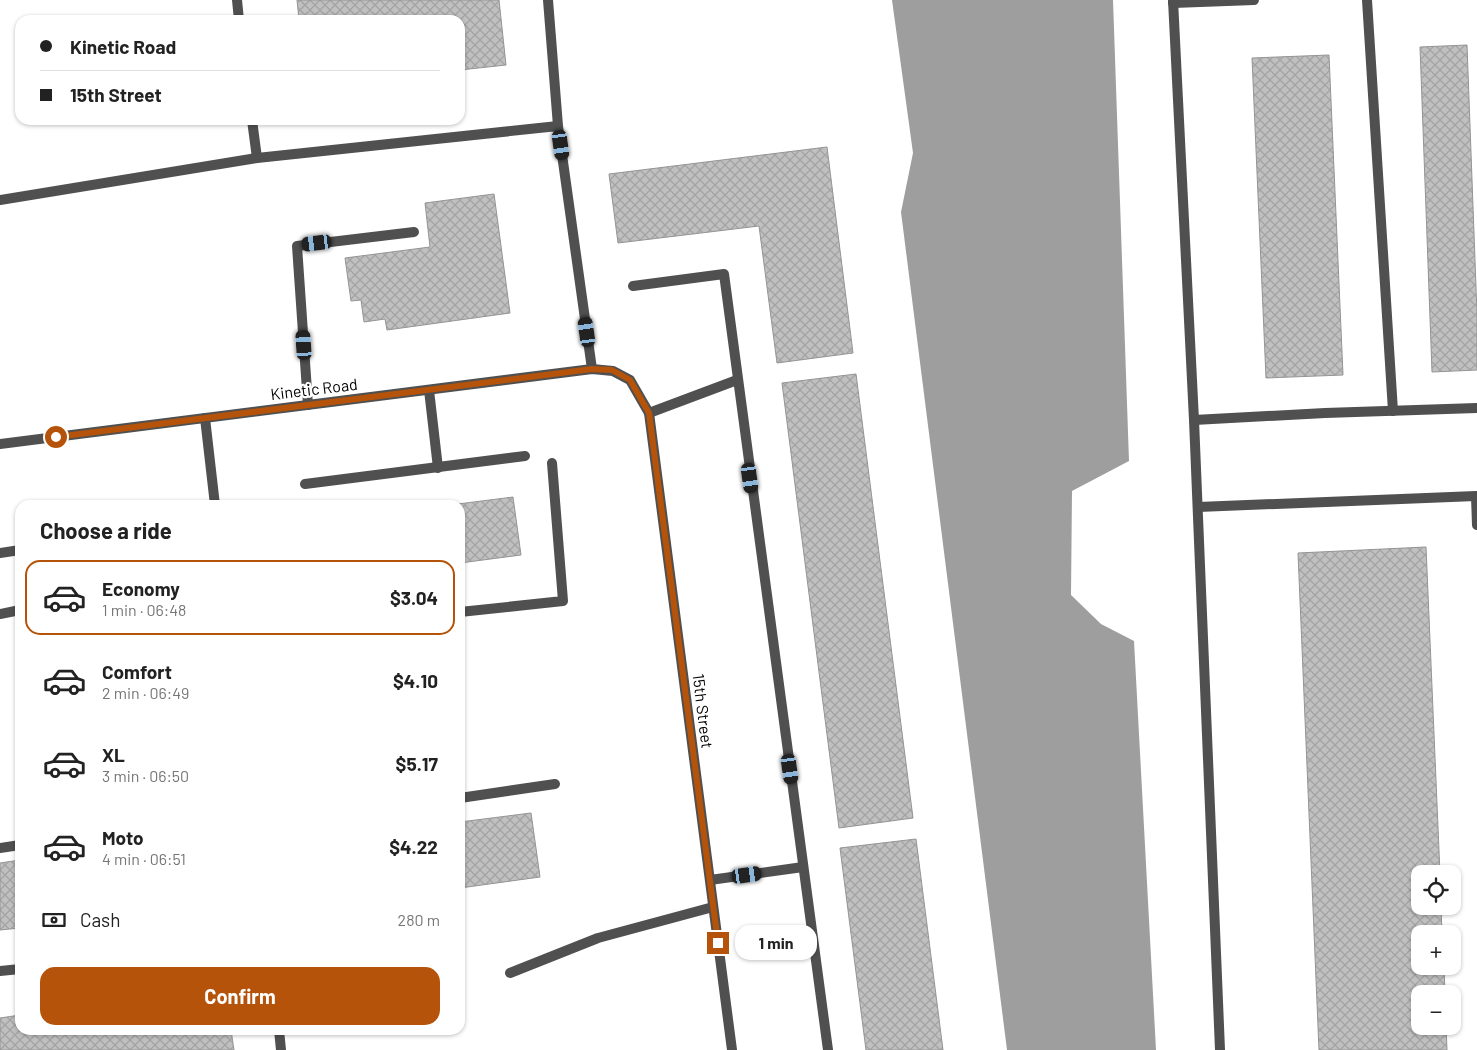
<!DOCTYPE html>
<html lang="en">
<head>
<meta charset="utf-8">
<style>
	:root { --surface:#fff; --page:#f2f2f2; --text:#222; --muted:#767676; --line:#e0e0e0; --accent:#b45309 }
	body { margin:0; font-family:Barlow,sans-serif; background:var(--page); color:var(--text); height:100vh; display:flex; flex-direction:column; font-size:19px; white-space:nowrap }
	* { box-sizing:border-box; margin:0 }
	p { font-size:16px; color:var(--muted) }
	.icon { flex:none; width:28px; height:28px; fill:none; stroke:currentColor; stroke-width:2; stroke-linecap:round; stroke-linejoin:round }
	.map { position:relative; flex:1; overflow:hidden }
	.sheet { position:absolute; left:15px; top:500px; width:450px; height:535px; display:flex; flex-direction:column; background:var(--surface); border-radius:15px; box-shadow:0 1px 4px #0004 }
	.sheet>* { flex:none }
	.guide { position:absolute; left:15px; top:15px; width:450px; height:110px; border-radius:15px; box-shadow:0 1px 4px #0004; display:grid; align-content:center; height:110px; padding:0 25px; background:var(--surface) }
	.fabs { position:absolute; left:1411px; top:865px; display:grid; gap:10px }
	.fabs a { display:grid; place-items:center; width:50px; height:50px; border-radius:10px; background:var(--surface); box-shadow:0 1px 4px #0004; font-size:25px }
	.end { position:absolute; width:22px; height:22px; margin:-11px; border:6px solid #b45309; background:#fff; box-shadow:0 0 0 2px #fff }
	.from { border-radius:50% }
	.bubble { position:absolute; height:35px; border-radius:15px; background:var(--surface); box-shadow:0 1px 4px #0004; font-size:16px; font-weight:700; line-height:35px; text-align:center }
	.car { position:absolute; width:15px; height:30px; margin:-15px -8px; border-radius:6px; box-shadow:0 0 4px 1px #0007; background:linear-gradient(#222 24%,#8ab4d8 0 40%,#222 0 76%,#8ab4d8 0 86%,#222 0) }
	.guide b { display:flex; align-items:center; gap:18px; height:48px; font-size:19px }
	.guide b+b { border-top:1px solid var(--line) }
	.guide i { width:12px; height:12px; background:var(--text) }
	ul { padding:0; list-style:none }
	li { display:flex; align-items:center; gap:15px; height:75px; margin:0 10px 8px; padding:0 15px; border:2px solid transparent; border-radius:15px }
	li div { flex:1 }
	li b { display:block; font-size:19px }
	li em { font-style:normal; font-weight:700 }
	li.current { border-color:var(--accent) }
	li>.icon { width:45px; height:45px; stroke-width:1.5 }
	h2 { padding:0 25px; font-size:22px; line-height:60px }
	.pay { display:flex; align-items:center; gap:12px; height:55px; padding:0 25px; font-size:19px }
	.pay p { margin-inline-start:auto }
	.action { display:flex; gap:10px; margin-top:auto; padding:10px 25px }
	.action a { flex:1; height:58px; border-radius:15px; background:var(--accent); color:#fff; font-size:20px; font-weight:700; line-height:58px; text-align:center }
	.map>svg:first-child { display:block }
	.water { fill:#9e9e9e }
	.building { fill:url(#building-cross-hatch); stroke:#949494 }
	.lines { fill:none; stroke-linecap:round; stroke-linejoin:round }
	.service { stroke:#505050; stroke-width:10 }
	.minor { stroke:#505050; stroke-width:10 }
	.route { stroke:#b45309; stroke-width:6 }
	.labels { text-anchor:middle; stroke-width:4.5; stroke-linejoin:round; paint-order:stroke }
	.street-label { font-size:16px; fill:#000; stroke:#fff }
</style>
</head>
<body>
<div class="map">
<svg width="1477" height="1050" viewBox="0 0 1477 1050">
	<defs>
		<pattern id="building-cross-hatch" width="8" height="8" patternUnits="userSpaceOnUse" patternTransform="scale(1.25)"><rect width="8" height="8" fill="#c0c0c0"/><path d="M0 0l8 8M0 8l8-8" fill="none" stroke="#a3a3a3"/></pattern>
	</defs>
	<rect width="100%" height="100%" fill="#fff"/>
	<path class="water" d="M 892,0 L 1113,0 L 1129,461 L 1072,491 L 1071,595 L 1101,624 L 1134,641 L 1156,1050 L 1007,1050 L 901,212 L 913,153 Z"/>
	<g class="building">
		<path d="M 297,0 L 499,0 L 506,65 L 460,70 L 460,20 L 299,20 Z"/>
		<path d="M 1467,45 L 1477,314 L 1477,370 L 1432,372 L 1420,47 Z"/>
		<path d="M 1329,55 L 1343,375 L 1266,378 L 1252,58 Z"/>
		<path d="M 827,147 L 853,353 L 777,363 L 759,226 L 618,243 L 609,174 Z"/>
		<path d="M 494,194 L 510,313 L 387,330 L 385,319 L 364,322 L 361,300 L 351,301 L 345,258 L 430,247 L 425,203 Z"/>
		<path d="M 856,374 L 913,818 L 839,828 L 782,383 Z"/>
		<path d="M 513,497 L 521,555 L 460,563 L 460,505 L 450,505 Z"/>
		<path d="M 1426,547 L 1440,874 L 1420,874 L 1420,906 L 1441,906 L 1442,934 L 1420,934 L 1420,966 L 1444,966 L 1445,994 L 1420,994 L 1420,1026 L 1446,1026 L 1447,1050 L 1319,1050 L 1298,553 Z"/>
		<path d="M 531,813 L 540,877 L 460,888 L 460,822 Z"/>
		<path d="M 916,839 L 943,1050 L 866,1050 L 840,848 Z"/>
		<path d="M 20,860 L 20,928 L 0,930 L 0,863 Z"/>
		<path d="M 20,1015 L 20,1030 L 231,1030 L 234,1050 L 0,1050 L 0,1018 Z"/>
	</g>
	<g class="lines">
		<g class="service">
			<path d="M 237,0 L 239,20"/>
			<path d="M 548,0 L 558,126"/>
			<path d="M 1173,0 L 1194,420 L 1220,1050"/>
			<path d="M 1367,0 L 1393,411"/>
			<path d="M 1173,3 L 1254,0"/>
			<path d="M 252,120 L 257,158"/>
			<path d="M 0,200 L 257,158 L 558,126 L 592,369"/>
			<path d="M 633,286 L 724,274 L 828,1050"/>
			<path d="M 429,390 L 438,468"/>
			<path d="M 308,405 L 297,246 L 414,232"/>
			<path d="M 649,413 L 737,380"/>
			<path d="M 1194,420 L 1325,413 L 1477,408"/>
			<path d="M 305,484 L 525,456"/>
			<path d="M 1198,507 L 1476,496 L 1477,525"/>
			<path d="M 0,553 L 20,550"/>
			<path d="M 460,612 L 563,601 L 552,463"/>
			<path d="M 0,614 L 20,610"/>
			<path d="M 460,798 L 555,784"/>
			<path d="M 0,848 L 20,845"/>
			<path d="M 710,880 L 803,867"/>
			<path d="M 0,971 L 20,969"/>
			<path d="M 510,973 L 598,938 L 713,907"/>
		</g>
		<g class="minor">
			<path d="M 205,418 L 215,505"/>
			<path d="M 0,444 L 592,369 L 613,371 L 630,380 L 649,413 L 732,1050"/>
			<path d="M 279,1030 L 281,1050"/>
		</g>
	</g>
	<g class="lines">
		<path class="route" d="M 56,437 L 592,369 L 612,370 L 630,380 L 649,413 L 718,943"/>
	</g>
	<g class="labels">
		<g class="street-label">
			<text transform="translate(314 389) rotate(-7)" y="6">Kinetic Road</text>
			<text transform="translate(703 711) rotate(83)" y="6">15th Street</text>
		</g>
	</g>
</svg>
<div class="fabs">
<a><svg class="icon" aria-label="locate" viewBox="0 0 24 24"><circle cx="12" cy="12" r="6"/><path d="M12 2v4M12 18v4M2 12h4M18 12h4"/></svg></a>
<a>+</a>
<a>−</a>
</div>
<i class="end from" style="left:56px;top:437px"></i>
<i class="end" style="left:718px;top:943px"></i>
<div class="bubble" style="left:735px;top:925px;width:82px">1 min</div>
<i class="car" style="left:561px;top:145px;rotate:172deg"></i>
<i class="car" style="left:317px;top:243px;rotate:263deg"></i>
<i class="car" style="left:587px;top:332px;rotate:352deg"></i>
<i class="car" style="left:304px;top:345px;rotate:356deg"></i>
<i class="car" style="left:750px;top:478px;rotate:172deg"></i>
<i class="car" style="left:790px;top:769px;rotate:172deg"></i>
<i class="car" style="left:747px;top:875px;rotate:82deg"></i>
<div class="guide">
<b><i class="from"></i>Kinetic Road</b>
<b><i></i>15th Street</b>
</div>
<section class="sheet">
<h2>Choose a ride</h2>
<ul>
<li class="current"><svg class="icon" aria-label="car" viewBox="0 0 24 24"><path d="M5 17H2v-5l4-1 3-4h7l3 4 3 1v5h-3M9 17h6M6 11h13"/><circle cx="7" cy="17" r="2"/><circle cx="17" cy="17" r="2"/></svg><div><b>Economy</b><p>1 min · 06:48</p></div><em>$3.04</em></li>
<li><svg class="icon" aria-label="car" viewBox="0 0 24 24"><path d="M5 17H2v-5l4-1 3-4h7l3 4 3 1v5h-3M9 17h6M6 11h13"/><circle cx="7" cy="17" r="2"/><circle cx="17" cy="17" r="2"/></svg><div><b>Comfort</b><p>2 min · 06:49</p></div><em>$4.10</em></li>
<li><svg class="icon" aria-label="car" viewBox="0 0 24 24"><path d="M5 17H2v-5l4-1 3-4h7l3 4 3 1v5h-3M9 17h6M6 11h13"/><circle cx="7" cy="17" r="2"/><circle cx="17" cy="17" r="2"/></svg><div><b>XL</b><p>3 min · 06:50</p></div><em>$5.17</em></li>
<li><svg class="icon" aria-label="car" viewBox="0 0 24 24"><path d="M5 17H2v-5l4-1 3-4h7l3 4 3 1v5h-3M9 17h6M6 11h13"/><circle cx="7" cy="17" r="2"/><circle cx="17" cy="17" r="2"/></svg><div><b>Moto</b><p>4 min · 06:51</p></div><em>$4.22</em></li>
</ul>
<div class="pay"><svg class="icon" aria-label="cash" viewBox="0 0 24 24"><path d="M3 7h18v10H3z"/><circle cx="12" cy="12" r="2"/></svg>Cash<p>280 m</p></div>
<div class="action"><a>Confirm</a></div>
</section>
</div>
</body>
</html>
